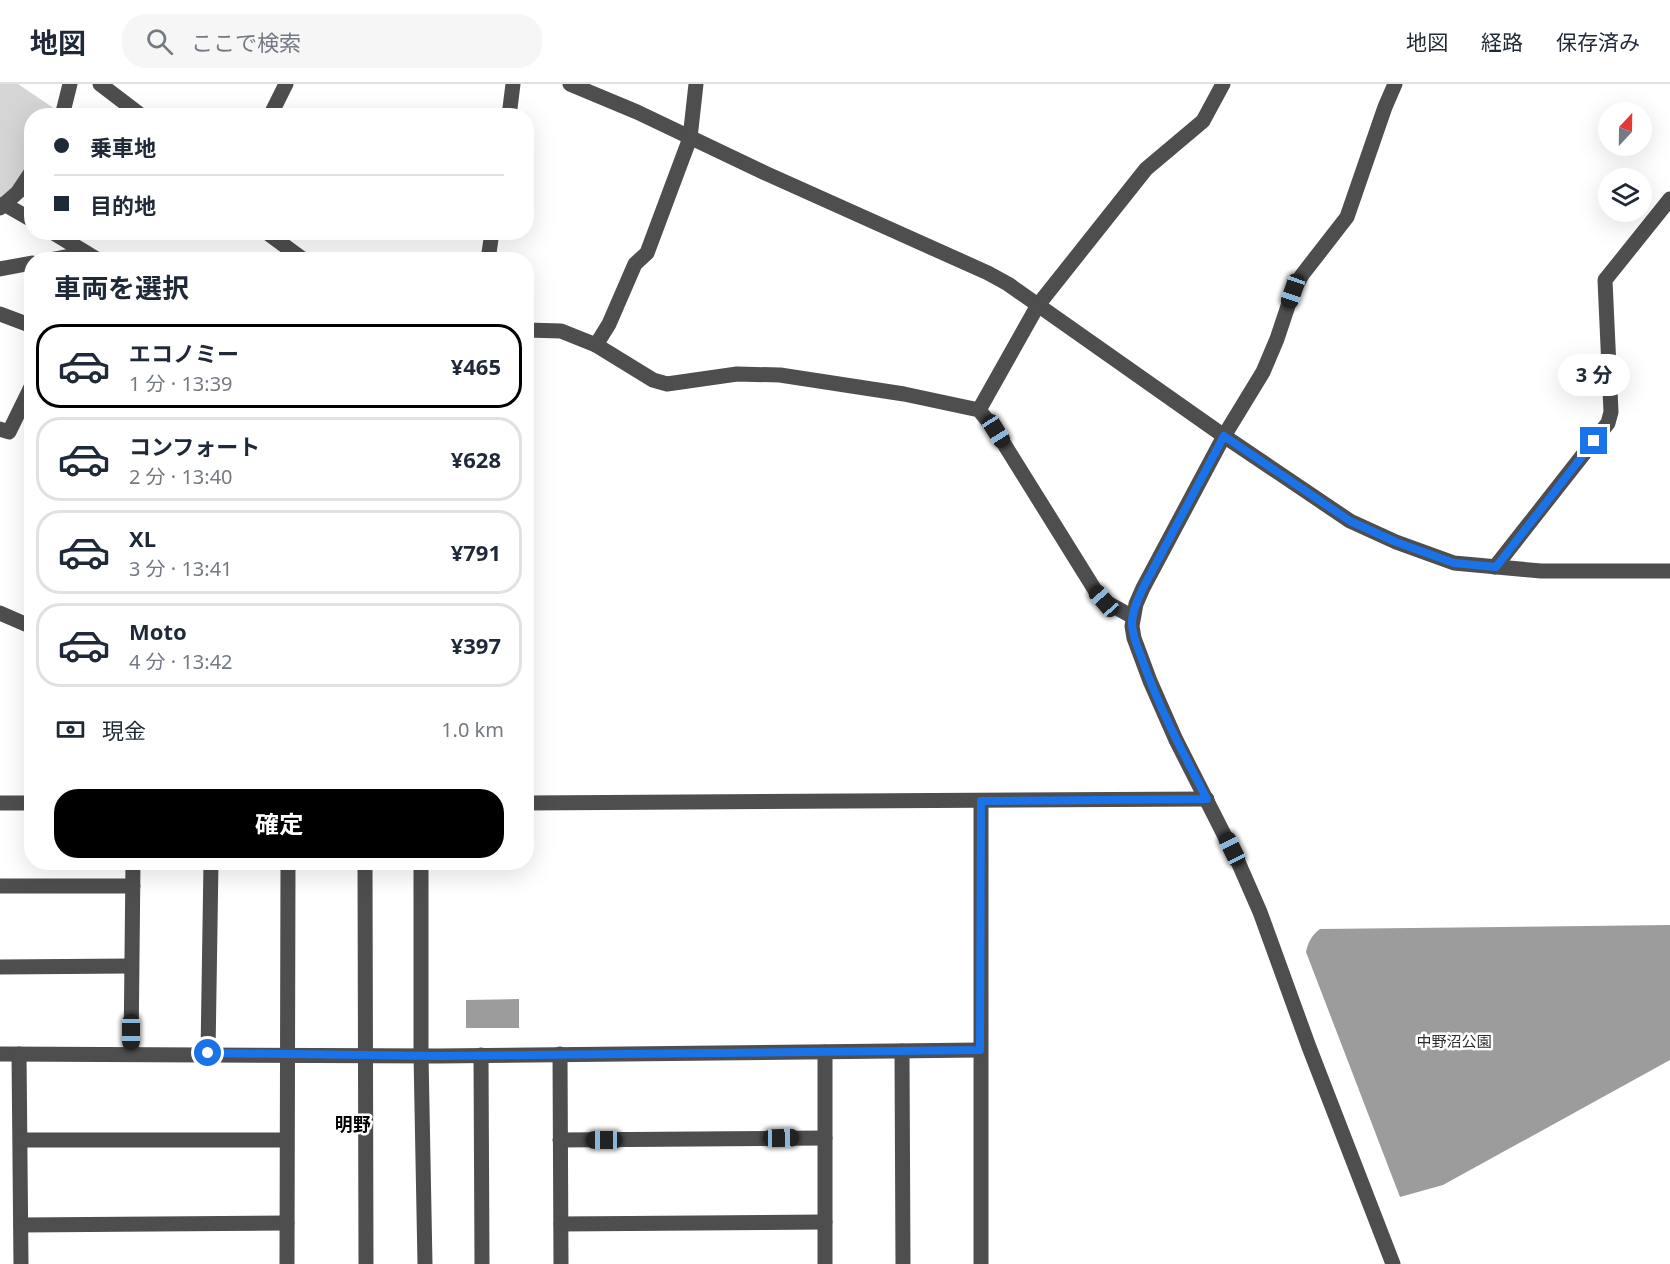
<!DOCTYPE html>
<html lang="ja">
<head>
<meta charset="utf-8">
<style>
	:root { --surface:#fff; --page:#f6f6f7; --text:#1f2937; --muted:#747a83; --line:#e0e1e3; --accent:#000 }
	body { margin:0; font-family:"Noto Sans","Noto Sans JP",sans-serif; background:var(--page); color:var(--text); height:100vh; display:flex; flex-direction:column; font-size:22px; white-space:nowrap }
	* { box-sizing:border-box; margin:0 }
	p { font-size:20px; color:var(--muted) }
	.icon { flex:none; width:33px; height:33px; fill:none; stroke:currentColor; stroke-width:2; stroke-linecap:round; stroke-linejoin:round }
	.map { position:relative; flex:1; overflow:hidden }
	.sheet { position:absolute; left:24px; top:168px; width:510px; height:618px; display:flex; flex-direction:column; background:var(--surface); border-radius:24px; box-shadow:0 6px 24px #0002 }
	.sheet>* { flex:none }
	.banner { position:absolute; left:24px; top:24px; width:510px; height:132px; border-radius:24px; box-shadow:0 6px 24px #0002; display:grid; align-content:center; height:132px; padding:0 30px; background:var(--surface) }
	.needle { width:39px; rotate:22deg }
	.tools { position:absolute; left:1598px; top:18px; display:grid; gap:12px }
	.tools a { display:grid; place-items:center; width:54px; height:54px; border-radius:50%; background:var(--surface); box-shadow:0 6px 24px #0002; font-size:30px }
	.end { position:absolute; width:27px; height:27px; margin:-14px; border:8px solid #1a73e8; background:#fff; box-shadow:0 0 0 3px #fff }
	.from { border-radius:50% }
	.bubble { position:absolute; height:42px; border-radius:21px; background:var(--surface); box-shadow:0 6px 24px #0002; font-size:20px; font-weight:700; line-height:42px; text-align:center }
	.car { position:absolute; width:18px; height:36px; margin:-18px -9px; border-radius:8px; box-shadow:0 0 4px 2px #0007; background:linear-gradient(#222 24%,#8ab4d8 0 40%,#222 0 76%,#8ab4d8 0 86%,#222 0) }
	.banner b { display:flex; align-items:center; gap:21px; height:57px; font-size:22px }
	.banner b+b { border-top:2px solid var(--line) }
	.banner i { width:15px; height:15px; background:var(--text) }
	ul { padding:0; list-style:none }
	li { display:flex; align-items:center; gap:18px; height:84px; margin:0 12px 9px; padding:0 18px; border:3px solid var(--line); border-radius:24px }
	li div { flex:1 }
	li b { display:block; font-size:22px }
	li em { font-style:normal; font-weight:700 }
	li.on { border-color:var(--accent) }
	li>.icon { width:54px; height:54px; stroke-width:1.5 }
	h2 { padding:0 30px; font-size:27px; line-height:72px }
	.pay { display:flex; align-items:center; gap:15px; height:66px; padding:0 30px; font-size:22px }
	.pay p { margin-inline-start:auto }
	.action { display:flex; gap:12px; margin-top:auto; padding:12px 30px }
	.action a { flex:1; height:69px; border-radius:24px; background:var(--accent); color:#fff; font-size:24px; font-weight:700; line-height:69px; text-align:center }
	header { display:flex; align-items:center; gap:36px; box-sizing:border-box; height:84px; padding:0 30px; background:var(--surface); border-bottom:2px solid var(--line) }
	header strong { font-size:28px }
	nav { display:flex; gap:33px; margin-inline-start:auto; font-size:21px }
	.search { width:420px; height:54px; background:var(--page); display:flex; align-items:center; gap:15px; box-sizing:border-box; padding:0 21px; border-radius:24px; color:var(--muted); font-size:22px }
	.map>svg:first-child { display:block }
	.green { fill:#d5d5d5 }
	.water { fill:#9c9c9c }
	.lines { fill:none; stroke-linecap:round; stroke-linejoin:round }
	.minor { stroke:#4e4e4e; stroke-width:15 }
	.route { stroke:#1a73e8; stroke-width:8 }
	.labels { text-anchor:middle; stroke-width:5; stroke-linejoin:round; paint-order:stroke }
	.park-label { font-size:15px; fill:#2c2c2c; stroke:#fff }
	.quarter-label { font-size:18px; font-weight:bold; fill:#000; stroke:#fff }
</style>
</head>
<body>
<header>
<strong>地図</strong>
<div class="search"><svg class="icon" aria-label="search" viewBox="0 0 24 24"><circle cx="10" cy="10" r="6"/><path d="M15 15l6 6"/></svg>ここで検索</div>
<nav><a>地図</a><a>経路</a><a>保存済み</a></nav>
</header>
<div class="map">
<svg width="1670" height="1180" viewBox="0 0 1670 1180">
	<rect width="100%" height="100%" fill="#fff"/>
	<path class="green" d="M 0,0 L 18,0 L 55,25 L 54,31 L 32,32 L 31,76 L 17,98 L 0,118 Z"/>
	<g class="water">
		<path d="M 1670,841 L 1670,976 L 1443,1101 L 1400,1113 L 1306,868 C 1308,858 1312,851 1320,845 Z"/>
		<path d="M 519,915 L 519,944 L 466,944 L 466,916 Z"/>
	</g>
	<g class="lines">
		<g class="minor">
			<path d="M 100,0 L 142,32"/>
			<path d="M 570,0 L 637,28 L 765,89 L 988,189 L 1008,200 L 1224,352 L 1350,437 L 1396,458 L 1454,479 L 1541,487 L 1670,487"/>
			<path d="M 62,32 L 70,0"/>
			<path d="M 270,32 L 286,0"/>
			<path d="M 509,32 L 513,0"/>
			<path d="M 4,120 L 32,136"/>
			<path d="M 0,124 L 18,108 L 32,87"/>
			<path d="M 52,148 L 98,176"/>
			<path d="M 266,148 L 304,176"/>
			<path d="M 49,176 L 86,169"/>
			<path d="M 488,176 L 492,148"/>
			<path d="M 0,185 L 32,179"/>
			<path d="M 0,230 L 32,242"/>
			<path d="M 526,246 L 561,247 L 596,261 L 653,296 L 667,300 L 737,290 L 780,291 L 904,310 L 979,326 L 996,347 L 1095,506 L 1104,517 L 1133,533"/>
			<path d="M 596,261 L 609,240 L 635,180 L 647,169 L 690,54 L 696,0"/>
			<path d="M 979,326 L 1038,221 L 1146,85 L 1203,37 L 1223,0"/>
			<path d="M 0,345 L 9,348 L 32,301"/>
			<path d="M 1495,483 L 1608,339 L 1611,328 L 1605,196 L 1670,115"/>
			<path d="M 0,529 L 32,543"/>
			<path d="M 981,717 L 981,1180"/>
			<path d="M 0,719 L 32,719"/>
			<path d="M 526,719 L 1207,715"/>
			<path d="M 365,778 L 366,1180"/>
			<path d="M 421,778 L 421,971 L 425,1180"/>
			<path d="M 0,802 L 133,802"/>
			<path d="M 0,883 L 131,882"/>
			<path d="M 902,967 L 903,1180"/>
			<path d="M 131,969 L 133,778"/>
			<path d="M 208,969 L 211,778"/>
			<path d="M 0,970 L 438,972 L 980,966"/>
			<path d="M 19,970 L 21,1180"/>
			<path d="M 560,970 L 561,1180"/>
			<path d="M 481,971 L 482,1180"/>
			<path d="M 21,1056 L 286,1056"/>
			<path d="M 560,1056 L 825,1054"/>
			<path d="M 561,1140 L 825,1138"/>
			<path d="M 21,1141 L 287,1139"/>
			<path d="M 287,1180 L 288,778"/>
			<path d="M 825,1180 L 825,968"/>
			<path d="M 1393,1180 L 1309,963 L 1260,828 L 1239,780 L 1176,656 L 1150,597 L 1134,554 L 1132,542 L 1136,520 L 1143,504 L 1224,352 L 1263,288 L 1277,255 L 1293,207 L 1302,191 L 1347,133 L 1385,23 L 1395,0"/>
		</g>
	</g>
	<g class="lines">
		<path class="route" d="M 208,969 L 438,972 L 980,966 L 981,717 L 1207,715 C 1183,669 1159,624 1142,575 C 1138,564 1132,552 1132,539 C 1132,527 1138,515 1143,504 L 1224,352 L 1350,437 L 1396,458 L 1454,479 L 1496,483 L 1594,357"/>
	</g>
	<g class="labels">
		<g class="park-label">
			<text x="1454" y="963">中野沼公園</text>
		</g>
		<g class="quarter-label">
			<text x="353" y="1047">明野</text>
		</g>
	</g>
</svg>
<div class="tools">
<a><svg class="needle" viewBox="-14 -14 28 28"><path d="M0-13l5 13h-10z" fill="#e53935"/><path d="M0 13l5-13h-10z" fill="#747a83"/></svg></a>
<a><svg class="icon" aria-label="layers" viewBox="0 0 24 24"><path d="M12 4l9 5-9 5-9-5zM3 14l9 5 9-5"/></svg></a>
</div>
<i class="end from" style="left:208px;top:969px"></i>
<i class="end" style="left:1594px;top:357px"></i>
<div class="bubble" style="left:1558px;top:270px;width:72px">3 分</div>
<i class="car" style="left:1293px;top:207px;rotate:199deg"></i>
<i class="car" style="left:996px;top:347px;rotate:148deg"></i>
<i class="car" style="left:1104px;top:517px;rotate:319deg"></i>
<i class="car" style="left:1232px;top:765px;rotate:334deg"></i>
<i class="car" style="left:131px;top:948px;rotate:180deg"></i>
<i class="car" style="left:781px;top:1054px;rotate:89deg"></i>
<i class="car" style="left:604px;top:1056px;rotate:270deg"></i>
<div class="banner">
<b><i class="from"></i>乗車地</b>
<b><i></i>目的地</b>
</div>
<section class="sheet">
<h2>車両を選択</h2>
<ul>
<li class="on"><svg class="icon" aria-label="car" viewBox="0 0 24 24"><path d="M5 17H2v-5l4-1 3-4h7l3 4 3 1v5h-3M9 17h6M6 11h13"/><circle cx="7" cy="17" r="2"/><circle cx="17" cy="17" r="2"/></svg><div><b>エコノミー</b><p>1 分 · 13:39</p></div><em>¥465</em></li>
<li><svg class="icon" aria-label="car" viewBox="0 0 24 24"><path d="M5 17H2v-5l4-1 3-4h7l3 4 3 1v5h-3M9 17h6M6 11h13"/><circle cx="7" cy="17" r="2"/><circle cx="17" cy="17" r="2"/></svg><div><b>コンフォート</b><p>2 分 · 13:40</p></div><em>¥628</em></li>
<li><svg class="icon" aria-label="car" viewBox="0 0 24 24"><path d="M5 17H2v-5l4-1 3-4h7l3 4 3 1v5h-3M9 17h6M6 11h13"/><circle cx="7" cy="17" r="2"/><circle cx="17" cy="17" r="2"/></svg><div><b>XL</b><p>3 分 · 13:41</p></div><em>¥791</em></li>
<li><svg class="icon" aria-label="car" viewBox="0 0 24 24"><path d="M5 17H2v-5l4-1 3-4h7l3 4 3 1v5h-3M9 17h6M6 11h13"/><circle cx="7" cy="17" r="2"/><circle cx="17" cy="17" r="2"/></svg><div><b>Moto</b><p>4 分 · 13:42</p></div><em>¥397</em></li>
</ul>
<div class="pay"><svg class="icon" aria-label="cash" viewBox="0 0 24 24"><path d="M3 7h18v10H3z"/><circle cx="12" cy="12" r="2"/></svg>現金<p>1.0 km</p></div>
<div class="action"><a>確定</a></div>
</section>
</div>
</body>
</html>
